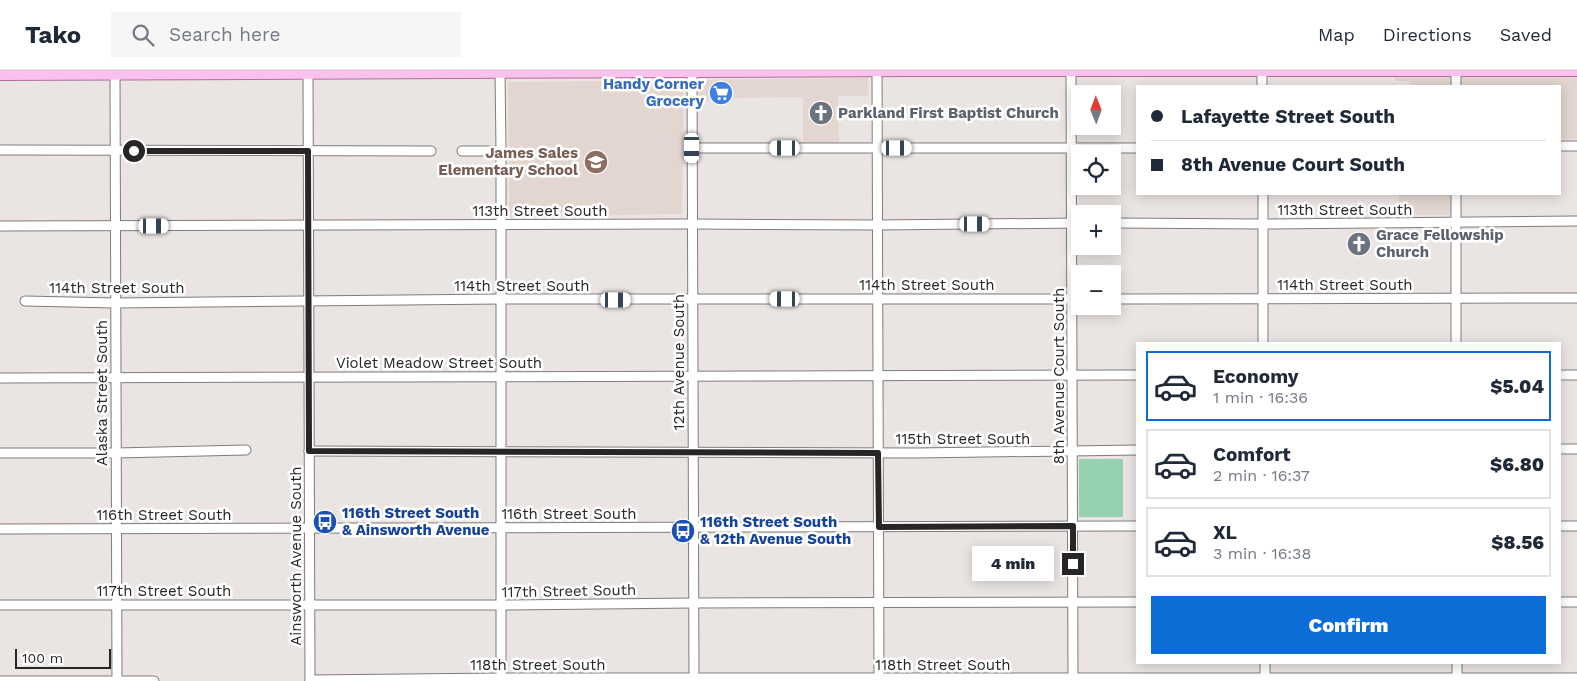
<!DOCTYPE html>
<html lang="en">
<head>
<meta charset="utf-8">
<style>
	:root { --surface:#fff; --page:#f6f6f7; --text:#1f2937; --muted:#747a83; --line:#e0e1e3; --accent:#0b6dd5 }
	body { margin:0; font-family:"Work Sans",sans-serif; background:var(--page); color:var(--text); height:100vh; display:flex; flex-direction:column; font-size:19px; white-space:nowrap }
	* { box-sizing:border-box; margin:0 }
	p { font-size:16px; color:var(--muted) }
	.icon { flex:none; width:28px; height:28px; fill:none; stroke:currentColor; stroke-width:2; stroke-linecap:round; stroke-linejoin:round }
	.map { position:relative; flex:1; overflow:hidden }
	.side { position:absolute; left:1136px; top:272px; width:425px; height:322px; display:flex; flex-direction:column; background:var(--surface); border-radius:0px; box-shadow:0 2px 12px #0003 }
	.side>* { flex:none }
	.hud { position:absolute; left:1136px; top:15px; width:425px; height:110px; border-radius:0px; box-shadow:0 2px 12px #0003; display:grid; align-content:center; height:110px; padding:0 15px; background:var(--surface) }
	.needle { width:32px; rotate:359deg }
	.controls { position:absolute; left:1071px; top:15px; display:grid; gap:10px }
	.controls a { display:grid; place-items:center; width:50px; height:50px; border-radius:0px; background:var(--surface); box-shadow:0 2px 12px #0003; font-size:25px }
	.scale { position:absolute; left:15px; bottom:12px; width:96px; box-sizing:border-box; padding-left:5px; border:2px solid #272525; border-top:0; font-size:14px; line-height:18px; white-space:nowrap; color:#272525; -webkit-text-stroke:4px #fff; paint-order:stroke }
	.end { position:absolute; width:22px; height:22px; margin:-11px; border:6px solid #272525; background:#fff; box-shadow:0 0 0 2px #fff }
	.from { border-radius:50% }
	.bubble { position:absolute; height:35px; border-radius:0px; background:var(--surface); box-shadow:0 2px 12px #0003; font-size:16px; font-weight:800; line-height:35px; text-align:center }
	.car { position:absolute; width:15px; height:30px; margin:-15px -8px; border-radius:6px; box-shadow:0 0 4px 1px #0007; background:linear-gradient(#fff 24%,#345 0 40%,#fff 0 76%,#345 0 86%,#fff 0) }
	.hud b { display:flex; align-items:center; gap:18px; height:48px; font-size:19px }
	.hud b+b { border-top:1px solid var(--line) }
	.hud i { width:12px; height:12px; background:var(--text) }
	ul { padding:9px 0 0; list-style:none }
	li { display:flex; align-items:center; gap:15px; height:70px; margin:0 10px 8px; padding:0 5px; border:2px solid var(--line); border-radius:0px }
	li div { flex:1 }
	li b { display:block; font-size:19px }
	li em { font-style:normal; font-weight:800 }
	li.on { border-color:var(--accent) }
	li>.icon { width:45px; height:45px; stroke-width:1.5 }
	.button { display:flex; gap:10px; margin-top:auto; padding:10px 15px }
	.button a { flex:1; height:58px; border-radius:0px; background:var(--accent); color:#fff; font-size:20px; font-weight:800; line-height:58px; text-align:center }
	header { display:flex; align-items:center; gap:30px; box-sizing:border-box; height:70px; padding:0 25px; background:var(--surface); border-bottom:1px solid var(--line) }
	header strong { font-size:24px }
	nav { display:flex; gap:28px; margin-inline-start:auto; font-size:18px }
	.search { width:350px; height:45px; background:var(--page); display:flex; align-items:center; gap:12px; box-sizing:border-box; padding:0 18px; border-radius:0px; color:var(--muted); font-size:19px }
	.map>svg:first-child { display:block }
	.built { fill:#e3d6d0 }
	.green { fill:#96d1b0 }
	.lines { fill:none; stroke-linecap:round; stroke-linejoin:round }
	.minor-casing { stroke:#817c7a; stroke-width:11 }
	.major-casing { stroke:#ad6f9f; stroke-width:12 }
	.minor { stroke:#fff; stroke-width:9 }
	.major { stroke:#f9c1ec; stroke-width:10 }
	.route { stroke:#272525; stroke-width:6 }
	.labels { text-anchor:middle; stroke-width:5; stroke-linejoin:round; paint-order:stroke }
	.shop-label { font-size:15px; font-weight:bold; fill:#366cbe; stroke:#fff; text-anchor:end }
	.worship-label { font-size:15px; font-weight:bold; fill:#5b616d; stroke:#fff; text-anchor:start }
	.education-label { font-size:15px; font-weight:bold; fill:#785e54; stroke:#fff; text-anchor:end }
	.street-label { font-size:15px; fill:#272525; stroke:#fff }
	.transit-label { font-size:15px; font-weight:bold; fill:#164399; stroke:#fff; text-anchor:start }
</style>
</head>
<body>
<header>
<strong>Tako</strong>
<div class="search"><svg class="icon" aria-label="search" viewBox="0 0 24 24"><circle cx="10" cy="10" r="6"/><path d="M15 15l6 6"/></svg>Search here</div>
<nav><a>Map</a><a>Directions</a><a>Saved</a></nav>
</header>
<div class="map">
<svg width="1577" height="611" viewBox="0 0 1577 611">
	<rect width="100%" height="100%" fill="#eae5e3"/>
	<g class="built">
		<path d="M 1395,0 L 1491,0 L 1492,7 L 1577,6 L 1577,69 L 1560,69 L 1560,16 L 1410,16 L 1410,11 L 1395,11 Z"/>
		<path d="M 868,8 L 868,26 L 838,26 L 839,73 L 803,74 L 803,27 L 733,28 L 733,30 L 699,31 L 699,10 Z"/>
		<path d="M 684,10 L 682,144 L 509,147 L 508,12 Z"/>
		<path d="M 1399,124 L 1450,124 L 1451,145 L 1399,145 Z"/>
	</g>
	<rect class="green" x="1079" y="389" width="44" height="58"/>
	<g class="lines">
		<g class="minor-casing">
			<g id="minor">
				<path d="M 308,0 L 310,611"/>
				<path d="M 500,0 L 501,81 L 501,611"/>
				<path d="M 1071,0 L 1073,611"/>
				<path d="M 1262,0 L 1262,16"/>
				<path d="M 1456,0 L 1456,16"/>
				<path d="M 877,2 L 879,611"/>
				<path d="M 692,3 L 694,611"/>
				<path d="M 115,5 L 117,611"/>
				<path d="M 1560,76 L 1577,76"/>
				<path d="M 692,78 L 1138,78"/>
				<path d="M 0,80 L 431,81"/>
				<path d="M 462,81 L 501,81"/>
				<path d="M 1263,124 L 1263,274"/>
				<path d="M 1456,124 L 1456,274"/>
				<path d="M 1112,153 L 1263,154 L 1577,151"/>
				<path d="M 0,156 L 692,154 L 878,155 L 1080,153"/>
				<path d="M 1112,229 L 1577,228"/>
				<path d="M 25,231 L 115,233 L 502,229 L 1080,229"/>
				<path d="M 1560,305 L 1577,305"/>
				<path d="M 0,308 L 1138,305"/>
				<path d="M 1560,379 L 1577,379"/>
				<path d="M 309,381 L 916,383 L 1138,380"/>
				<path d="M 0,383 L 116,383 L 246,380"/>
				<path d="M 1560,456 L 1577,456"/>
				<path d="M 0,459 L 1138,456"/>
				<path d="M 1560,532 L 1577,532"/>
				<path d="M 0,535 L 502,535 L 693,533 L 1138,532"/>
				<path d="M 1265,594 L 1265,611"/>
				<path d="M 1457,594 L 1457,611"/>
				<path d="M 310,610 L 501,608 L 1577,608"/>
				<path d="M 0,611 L 154,611"/>
			</g>
		</g>
		<g class="major-casing">
			<path id="major" d="M 0,5 L 916,1 L 1577,1"/>
		</g>
		<use href="#minor" class="minor"/>
		<use href="#major" class="major"/>
	</g>
	<g class="lines">
		<path class="route" d="M 134,81 L 308,81 L 309,381 L 878,383 L 879,457 L 1073,456 L 1073,494"/>
	</g>
	<defs>
		<g id="supermarket-disc" transform="scale(1.25)"><circle r="9.5" fill="#3f7fe0" stroke="#fff"/><path d="M-6-5.5h2.5l.6 2H6L4.5 2H-2.5L-4.4-4H-6ZM-1.5 3.2a1.3 1.3 0 1 0 .1 0ZM3 3.2a1.3 1.3 0 1 0 .1 0Z" fill="#fff"/></g>
		<g id="church-disc" transform="scale(1.25)"><circle r="9.5" fill="#6b7280" stroke="#fff"/><path d="M-1.2-6h2.4v3.5h3.3v2.4h-3.3V6h-2.4V-.1h-3.3v-2.4h3.3Z" fill="#fff"/></g>
		<g id="school-disc" transform="scale(1.25)"><circle r="9.5" fill="#8d6e63" stroke="#fff"/><path d="M0-5L7-2L0 1L-7-2ZM-4 1L0 2.5L4 1V4Q0 6-4 4Z" fill="#fff"/></g>
		<g id="bus-disc" transform="scale(1.25)"><circle r="9.5" fill="#1a4fb4" stroke="#fff"/><path d="M-5-6H5V4H4V6H2V4H-2V6H-4V4H-5ZM-3.5-4V0h7V-4ZM-3.5 1.2v1.5H-2V1.2ZM2 1.2v1.5H3.5V1.2Z" fill="#fff"/></g>
	</defs>
	<g fill-rule="evenodd">
		<use href="#supermarket-disc" x="721" y="23"/>
		<use href="#church-disc" x="821" y="43"/>
		<use href="#school-disc" x="596" y="92"/>
		<use href="#church-disc" x="1359" y="174"/>
		<use href="#bus-disc" x="325" y="452"/>
		<use href="#bus-disc" x="683" y="461"/>
	</g>
	<g class="labels">
		<g class="shop-label">
			<text x="704" y="19">Handy Corner<tspan x="704" dy="17">Grocery</tspan></text>
		</g>
		<g class="worship-label">
			<text x="838" y="48">Parkland First Baptist Church</text>
			<text x="1376" y="170">Grace Fellowship<tspan x="1376" dy="17">Church</tspan></text>
		</g>
		<g class="education-label">
			<text x="578" y="88">James Sales<tspan x="578" dy="17">Elementary School</tspan></text>
		</g>
		<g class="street-label">
			<text x="1345" y="145">113th Street South</text>
			<text x="540" y="146">113th Street South</text>
			<text x="927" y="220">114th Street South</text>
			<text x="1345" y="220">114th Street South</text>
			<text x="522" y="221">114th Street South</text>
			<text x="117" y="223">114th Street South</text>
			<text transform="translate(679 292) rotate(-90)" y="5">12th Avenue South</text>
			<text x="439" y="298">Violet Meadow Street South</text>
			<text transform="translate(1059 306) rotate(-90)" y="5">8th Avenue Court South</text>
			<text transform="translate(102 323) rotate(-90)" y="5">Alaska Street South</text>
			<text x="963" y="374">115th Street South</text>
			<text x="569" y="449">116th Street South</text>
			<text x="164" y="450">116th Street South</text>
			<text transform="translate(296 486) rotate(-90)" y="5">Ainsworth Avenue South</text>
			<text x="164" y="526">117th Street South</text>
			<text transform="translate(569 521) rotate(-1)" y="5">117th Street South</text>
			<text x="538" y="600">118th Street South</text>
			<text x="943" y="600">118th Street South</text>
		</g>
		<g class="transit-label">
			<text x="342" y="448">116th Street South<tspan x="342" dy="17">&amp; Ainsworth Avenue</tspan></text>
			<text x="700" y="457">116th Street South<tspan x="700" dy="17">&amp; 12th Avenue South</tspan></text>
		</g>
	</g>
</svg>
<div class="controls">
<a><svg class="needle" viewBox="-14 -14 28 28"><path d="M0-13l5 13h-10z" fill="#e53935"/><path d="M0 13l5-13h-10z" fill="#747a83"/></svg></a>
<a><svg class="icon" aria-label="locate" viewBox="0 0 24 24"><circle cx="12" cy="12" r="6"/><path d="M12 2v4M12 18v4M2 12h4M18 12h4"/></svg></a>
<a>+</a>
<a>−</a>
</div>
<div class="scale">100 m</div>
<i class="end from" style="left:134px;top:81px"></i>
<i class="end" style="left:1073px;top:494px"></i>
<div class="bubble" style="left:972px;top:476px;width:82px">4 min</div>
<i class="car" style="left:692px;top:78px;rotate:180deg"></i>
<i class="car" style="left:785px;top:78px;rotate:270deg"></i>
<i class="car" style="left:897px;top:78px;rotate:90deg"></i>
<i class="car" style="left:975px;top:154px;rotate:90deg"></i>
<i class="car" style="left:154px;top:156px;rotate:90deg"></i>
<i class="car" style="left:785px;top:229px;rotate:270deg"></i>
<i class="car" style="left:616px;top:230px;rotate:90deg"></i>
<div class="hud">
<b><i class="from"></i>Lafayette Street South</b>
<b><i></i>8th Avenue Court South</b>
</div>
<section class="side">
<ul>
<li class="on"><svg class="icon" aria-label="car" viewBox="0 0 24 24"><path d="M5 17H2v-5l4-1 3-4h7l3 4 3 1v5h-3M9 17h6M6 11h13"/><circle cx="7" cy="17" r="2"/><circle cx="17" cy="17" r="2"/></svg><div><b>Economy</b><p>1 min · 16:36</p></div><em>$5.04</em></li>
<li><svg class="icon" aria-label="car" viewBox="0 0 24 24"><path d="M5 17H2v-5l4-1 3-4h7l3 4 3 1v5h-3M9 17h6M6 11h13"/><circle cx="7" cy="17" r="2"/><circle cx="17" cy="17" r="2"/></svg><div><b>Comfort</b><p>2 min · 16:37</p></div><em>$6.80</em></li>
<li><svg class="icon" aria-label="car" viewBox="0 0 24 24"><path d="M5 17H2v-5l4-1 3-4h7l3 4 3 1v5h-3M9 17h6M6 11h13"/><circle cx="7" cy="17" r="2"/><circle cx="17" cy="17" r="2"/></svg><div><b>XL</b><p>3 min · 16:38</p></div><em>$8.56</em></li>
</ul>
<div class="button"><a>Confirm</a></div>
</section>
</div>
</body>
</html>
